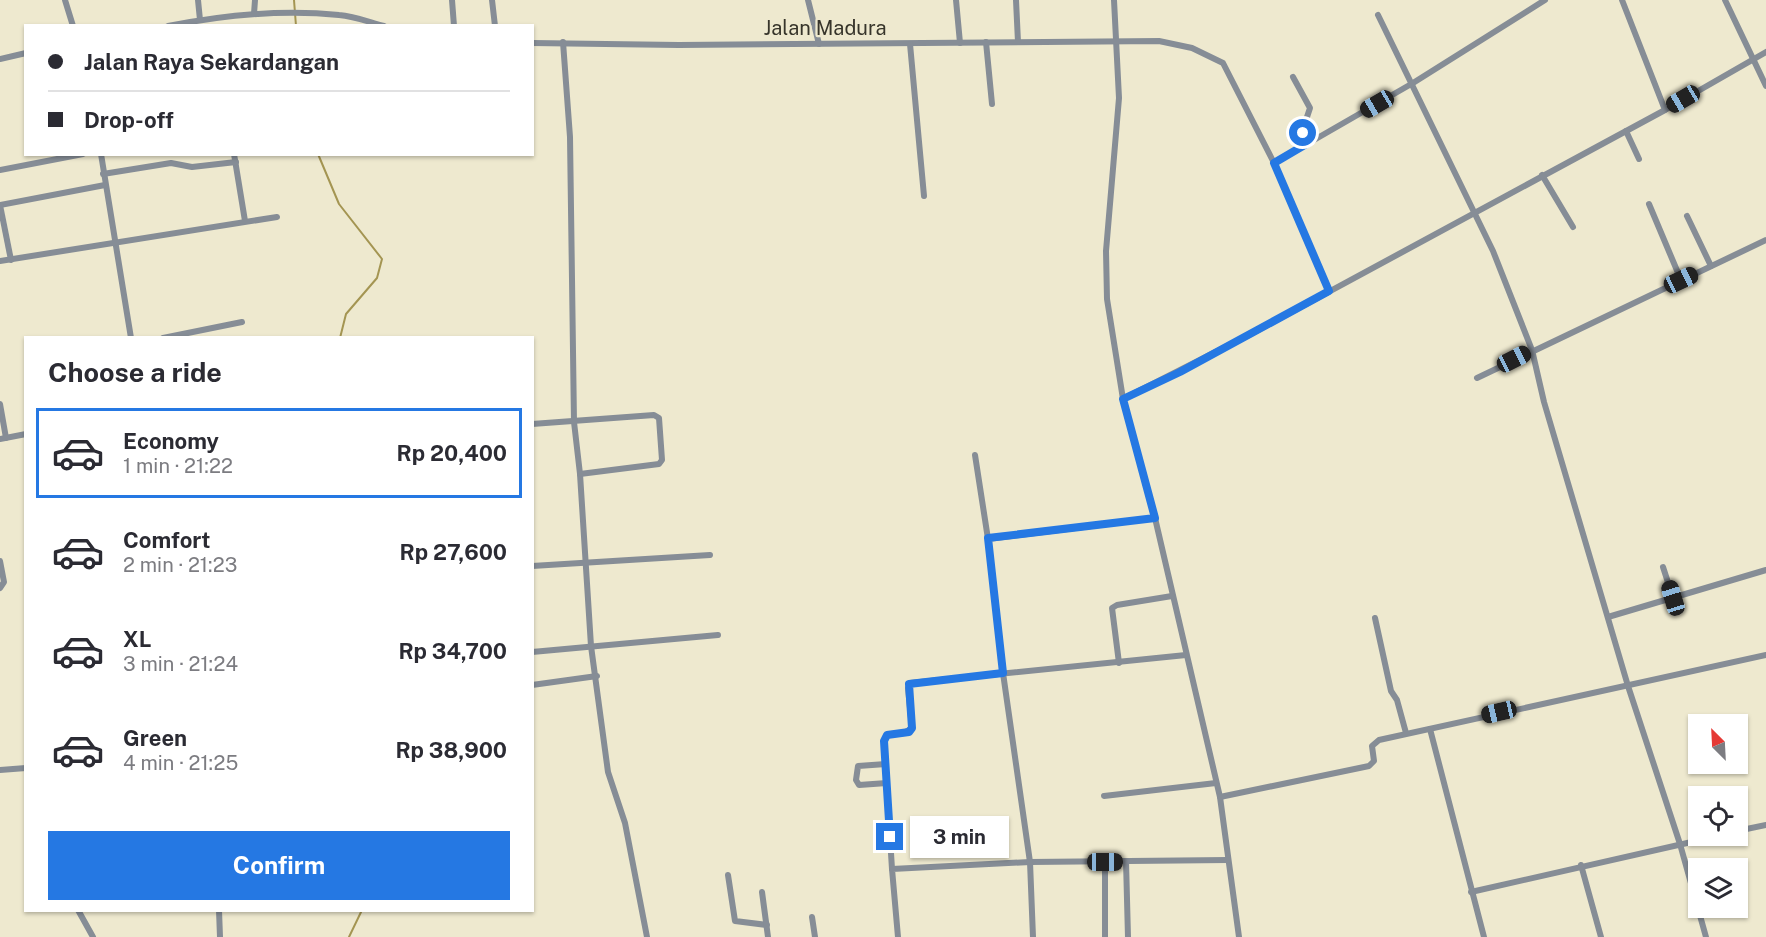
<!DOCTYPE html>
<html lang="en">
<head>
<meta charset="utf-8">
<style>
	:root { --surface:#fff; --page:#f7f7f7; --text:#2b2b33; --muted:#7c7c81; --line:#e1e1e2; --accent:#2578e3 }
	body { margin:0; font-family:"Public Sans",sans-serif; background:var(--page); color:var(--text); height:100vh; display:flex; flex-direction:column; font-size:22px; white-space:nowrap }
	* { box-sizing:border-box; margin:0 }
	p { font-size:20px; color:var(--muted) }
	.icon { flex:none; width:33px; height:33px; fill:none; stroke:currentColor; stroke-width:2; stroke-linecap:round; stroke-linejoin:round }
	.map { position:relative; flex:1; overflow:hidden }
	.drawer { position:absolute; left:24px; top:336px; width:510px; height:576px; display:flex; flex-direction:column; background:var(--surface); border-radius:0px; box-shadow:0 2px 4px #0004 }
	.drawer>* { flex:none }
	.guide { position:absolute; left:24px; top:24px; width:510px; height:132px; border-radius:0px; box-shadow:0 2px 4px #0004; display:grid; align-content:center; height:132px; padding:0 24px; background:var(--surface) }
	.needle { width:39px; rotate:336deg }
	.controls { position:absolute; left:1688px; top:714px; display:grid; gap:12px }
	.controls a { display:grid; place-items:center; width:60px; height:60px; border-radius:0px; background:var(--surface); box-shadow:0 2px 4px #0004; font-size:30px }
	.end { position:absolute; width:27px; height:27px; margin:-14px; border:8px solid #2578e3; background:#fff; box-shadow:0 0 0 3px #fff }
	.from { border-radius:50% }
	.bubble { position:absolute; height:42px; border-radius:0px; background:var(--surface); box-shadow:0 2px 4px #0004; font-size:20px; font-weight:700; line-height:42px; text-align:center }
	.car { position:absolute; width:18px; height:36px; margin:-18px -9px; border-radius:8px; box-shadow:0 0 4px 2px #0007; background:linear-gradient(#222 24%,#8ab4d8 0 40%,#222 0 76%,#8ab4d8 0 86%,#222 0) }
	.guide b { display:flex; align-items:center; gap:21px; height:57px; font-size:22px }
	.guide b+b { border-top:2px solid var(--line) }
	.guide i { width:15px; height:15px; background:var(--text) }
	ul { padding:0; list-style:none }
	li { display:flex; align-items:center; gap:18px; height:90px; margin:0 12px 9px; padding:0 12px; border:3px solid transparent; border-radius:0px }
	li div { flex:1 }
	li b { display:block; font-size:22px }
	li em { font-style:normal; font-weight:700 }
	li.current { border-color:var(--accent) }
	li>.icon { width:54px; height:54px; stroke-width:1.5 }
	h2 { padding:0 24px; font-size:27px; line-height:72px }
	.action { display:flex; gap:12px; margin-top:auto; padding:12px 24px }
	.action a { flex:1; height:69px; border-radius:0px; background:var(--accent); color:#fff; font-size:24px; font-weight:700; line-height:69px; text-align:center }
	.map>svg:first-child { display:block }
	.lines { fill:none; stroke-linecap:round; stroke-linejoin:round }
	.stream { stroke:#a49552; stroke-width:2 }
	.minor { stroke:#868d96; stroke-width:6 }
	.route { stroke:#2578e3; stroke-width:8 }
	.labels { text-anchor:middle; stroke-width:4.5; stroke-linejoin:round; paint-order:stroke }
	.street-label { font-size:20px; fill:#37352b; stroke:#eee9cf }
</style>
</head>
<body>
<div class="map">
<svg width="1766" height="937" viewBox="0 0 1766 937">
	<rect width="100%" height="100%" fill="#eee9cf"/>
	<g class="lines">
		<g class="stream">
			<path d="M 294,0 L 296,26"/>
			<path d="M 318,154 L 339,204 L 382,259 L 377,278 L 346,314 L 340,338"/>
			<path d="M 349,937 L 362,910"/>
		</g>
		<g class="minor">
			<path d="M 65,0 L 73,26"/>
			<path d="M 198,0 L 200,20"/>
			<path d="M 452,0 L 454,26"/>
			<path d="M 492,0 L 495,26"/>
			<path d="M 808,0 L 819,44"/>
			<path d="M 956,0 L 960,43"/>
			<path d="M 1016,0 L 1018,42"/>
			<path d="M 1114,0 L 1119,98 L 1106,251 L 1107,299 L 1123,399 L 1155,518 L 1220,797 L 1239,937"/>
			<path d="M 1622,0 L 1665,110"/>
			<path d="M 1725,0 L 1766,86"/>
			<path d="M 254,14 L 255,0"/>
			<path d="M 1378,15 L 1493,251 L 1532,350 L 1544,402 L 1628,686 L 1680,844 L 1706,937"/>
			<path d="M 168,26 C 224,15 282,9 339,15 C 354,16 369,22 384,26"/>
			<path d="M 563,42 L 570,137 L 574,422 L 580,474 L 591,646 L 608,772 L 625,823 L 647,937"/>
			<path d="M 986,42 L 992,104"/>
			<path d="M 532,43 L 679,45 L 1159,41 L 1192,48 L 1223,63 L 1274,163 L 1413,83 L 1545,0"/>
			<path d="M 910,44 L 924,196"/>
			<path d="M 0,59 L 26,53"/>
			<path d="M 1293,77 L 1310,108 L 1303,129 L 1308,143"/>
			<path d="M 1626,131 L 1639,159"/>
			<path d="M 101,154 L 131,338"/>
			<path d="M 234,154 L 245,221"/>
			<path d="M 1274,163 L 1329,291"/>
			<path d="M 0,170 L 83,154"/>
			<path d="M 103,174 L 171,163 L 192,167 L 236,162"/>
			<path d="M 1542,175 L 1573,227"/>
			<path d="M 1649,204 L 1681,280"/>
			<path d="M 0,205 L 105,185"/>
			<path d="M 0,205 L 11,260"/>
			<path d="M 1687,216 L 1711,266"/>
			<path d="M 0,261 L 277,217"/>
			<path d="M 163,338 L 242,322"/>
			<path d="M 1477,378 L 1766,240"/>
			<path d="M 1123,399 L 1249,335 L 1665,110 L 1766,52"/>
			<path d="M 0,404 L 6,438"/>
			<path d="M 532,424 L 654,415 L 659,418 L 662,460 L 659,464 L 580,474"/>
			<path d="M 0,439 L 26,434"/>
			<path d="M 975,455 L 988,539"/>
			<path d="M 0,561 L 4,582 L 0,588"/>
			<path d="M 532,566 L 710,555"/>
			<path d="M 1663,567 L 1673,598"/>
			<path d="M 1608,617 L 1766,570"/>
			<path d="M 1375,618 L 1391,691 L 1397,700 L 1406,733"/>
			<path d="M 532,652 L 718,635"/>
			<path d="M 1119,663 L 1112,608 L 1117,605 L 1172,596"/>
			<path d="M 532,685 L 597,676"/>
			<path d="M 1430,729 L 1484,937"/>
			<path d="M 886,764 L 858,766 L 856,780 L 859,785 L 887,783"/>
			<path d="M 0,770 L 26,768"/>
			<path d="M 1104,796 L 1216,783"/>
			<path d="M 1220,797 L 1369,766 L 1374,761 L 1372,746 L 1379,740 L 1766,655"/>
			<path d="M 1737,831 L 1766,825"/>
			<path d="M 1126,861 L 1128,937"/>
			<path d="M 1581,865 L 1601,937"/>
			<path d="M 892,869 L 884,741 L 887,735 L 904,733 L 912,728 L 908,688 L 910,683 L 1186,655"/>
			<path d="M 728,875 L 735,921 L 767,925"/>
			<path d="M 762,892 L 768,937"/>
			<path d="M 1471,892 L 1718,836"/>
			<path d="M 78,910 L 93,937"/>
			<path d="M 219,910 L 220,937"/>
			<path d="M 812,917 L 815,937"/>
			<path d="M 898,937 L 892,869 L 1030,862 L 1228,860"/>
			<path d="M 1033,937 L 1030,862 L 1003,673 L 988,539 L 1155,518"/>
			<path d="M 1105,937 L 1105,862"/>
		</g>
	</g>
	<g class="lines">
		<path class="route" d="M 890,837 L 884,741 L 887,735 L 909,732 L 912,728 L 909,684 L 1003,673 L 988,538 L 1155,518 L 1123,399 L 1180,372 L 1329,291 L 1274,163 L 1308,143 L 1303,133"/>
	</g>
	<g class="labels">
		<g class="street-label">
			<text x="825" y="35">Jalan Madura</text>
		</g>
	</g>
</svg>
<div class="controls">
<a><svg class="needle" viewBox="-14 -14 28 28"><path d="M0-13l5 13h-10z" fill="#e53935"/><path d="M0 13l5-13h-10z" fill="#7c7c81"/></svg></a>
<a><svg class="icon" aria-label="locate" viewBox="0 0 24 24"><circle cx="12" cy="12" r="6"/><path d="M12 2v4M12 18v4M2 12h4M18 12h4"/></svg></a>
<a><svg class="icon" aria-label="layers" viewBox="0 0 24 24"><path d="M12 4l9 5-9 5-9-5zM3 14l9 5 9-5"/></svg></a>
</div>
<i class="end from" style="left:1303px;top:133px"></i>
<i class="end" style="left:890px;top:837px"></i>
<div class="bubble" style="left:910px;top:816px;width:99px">3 min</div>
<i class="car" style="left:1683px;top:99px;rotate:240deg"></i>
<i class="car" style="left:1377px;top:104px;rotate:240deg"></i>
<i class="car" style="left:1681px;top:280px;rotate:65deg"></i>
<i class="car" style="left:1514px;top:359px;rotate:63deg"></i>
<i class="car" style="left:1673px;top:598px;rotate:343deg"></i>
<i class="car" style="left:1499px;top:712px;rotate:257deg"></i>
<i class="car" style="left:1105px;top:862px;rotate:90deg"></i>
<div class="guide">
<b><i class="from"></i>Jalan Raya Sekardangan</b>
<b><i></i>Drop-off</b>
</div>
<section class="drawer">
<h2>Choose a ride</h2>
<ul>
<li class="current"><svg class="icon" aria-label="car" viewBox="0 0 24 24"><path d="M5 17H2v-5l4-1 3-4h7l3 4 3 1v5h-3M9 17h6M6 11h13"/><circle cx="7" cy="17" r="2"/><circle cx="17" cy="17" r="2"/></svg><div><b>Economy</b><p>1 min · 21:22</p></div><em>Rp 20,400</em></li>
<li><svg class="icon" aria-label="car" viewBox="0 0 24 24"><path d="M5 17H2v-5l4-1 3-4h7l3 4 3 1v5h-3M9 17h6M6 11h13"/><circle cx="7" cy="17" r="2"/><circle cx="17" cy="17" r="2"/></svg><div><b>Comfort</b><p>2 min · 21:23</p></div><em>Rp 27,600</em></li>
<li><svg class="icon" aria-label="car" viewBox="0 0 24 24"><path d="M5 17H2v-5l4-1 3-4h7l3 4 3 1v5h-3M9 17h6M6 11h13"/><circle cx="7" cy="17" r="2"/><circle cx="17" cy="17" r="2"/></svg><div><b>XL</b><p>3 min · 21:24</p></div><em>Rp 34,700</em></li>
<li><svg class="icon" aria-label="car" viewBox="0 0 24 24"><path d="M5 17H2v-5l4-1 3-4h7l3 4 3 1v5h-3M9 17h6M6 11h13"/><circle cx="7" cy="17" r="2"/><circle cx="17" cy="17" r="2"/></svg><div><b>Green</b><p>4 min · 21:25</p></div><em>Rp 38,900</em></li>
</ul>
<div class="action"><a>Confirm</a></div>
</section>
</div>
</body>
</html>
